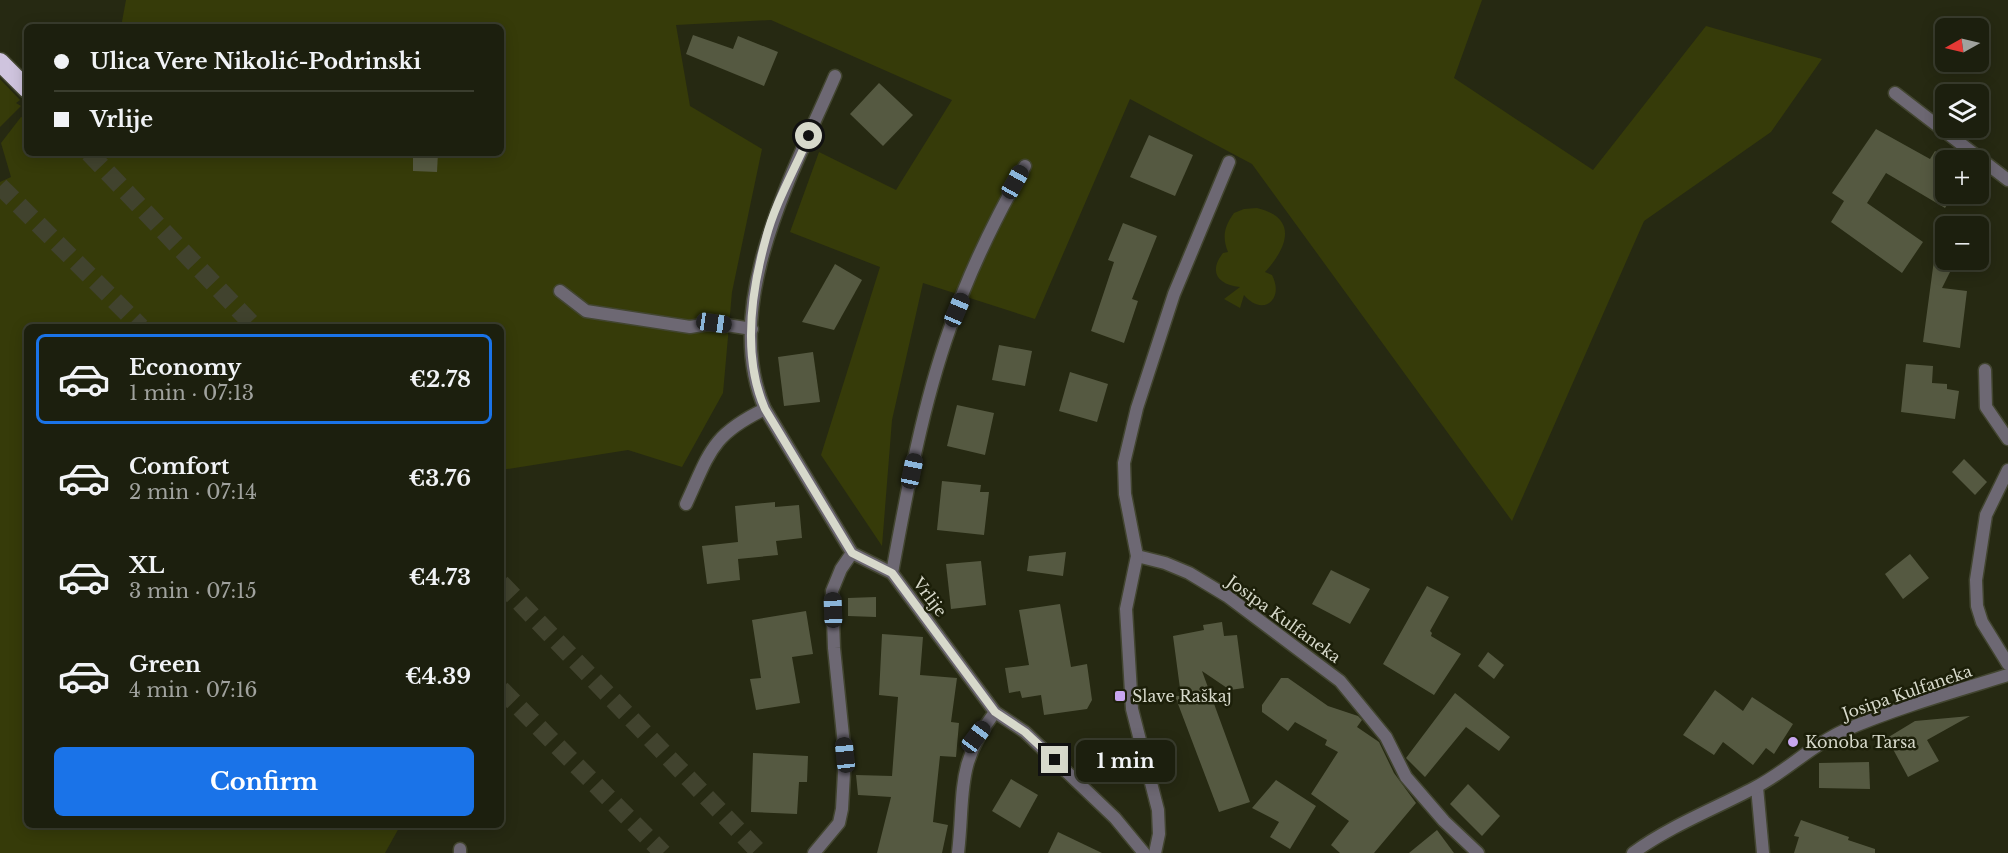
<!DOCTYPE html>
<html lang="en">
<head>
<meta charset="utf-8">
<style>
	:root { --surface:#1c1f0e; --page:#252717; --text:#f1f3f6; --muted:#a0a29e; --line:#3a3d2e; --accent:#1a73e8 }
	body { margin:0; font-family:"Libre Baskerville",serif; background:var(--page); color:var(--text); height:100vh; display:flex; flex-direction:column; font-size:22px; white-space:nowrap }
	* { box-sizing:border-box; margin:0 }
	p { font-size:20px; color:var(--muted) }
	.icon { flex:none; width:33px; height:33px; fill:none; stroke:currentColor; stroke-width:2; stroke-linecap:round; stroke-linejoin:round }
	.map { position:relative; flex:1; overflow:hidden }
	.side { position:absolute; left:24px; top:324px; width:480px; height:504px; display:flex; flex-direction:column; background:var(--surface); border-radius:9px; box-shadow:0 3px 15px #0003,0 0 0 2px var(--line) }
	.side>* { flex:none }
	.guide { position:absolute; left:24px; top:24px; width:480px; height:132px; border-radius:9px; box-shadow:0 3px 15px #0003,0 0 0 2px var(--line); display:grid; align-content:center; height:132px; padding:0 30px; background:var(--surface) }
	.needle { width:39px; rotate:262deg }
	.tools { position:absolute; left:1935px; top:18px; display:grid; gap:12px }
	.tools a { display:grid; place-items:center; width:54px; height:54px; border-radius:9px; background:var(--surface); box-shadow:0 3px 15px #0003,0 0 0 2px var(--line); font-size:30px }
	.end { position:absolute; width:27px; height:27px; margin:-14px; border:8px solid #d7d9cb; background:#111; box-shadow:0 0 0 3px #111 }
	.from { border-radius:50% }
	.bubble { position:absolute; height:42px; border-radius:9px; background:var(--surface); box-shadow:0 3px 15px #0003,0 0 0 2px var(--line); font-size:20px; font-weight:700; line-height:42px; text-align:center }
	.car { position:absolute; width:18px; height:36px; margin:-18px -9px; border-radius:8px; box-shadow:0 0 4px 2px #0007; background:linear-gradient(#222 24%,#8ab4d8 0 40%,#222 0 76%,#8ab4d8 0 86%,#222 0) }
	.guide b { display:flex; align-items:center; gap:21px; height:57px; font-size:22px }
	.guide b+b { border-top:2px solid var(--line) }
	.guide i { width:15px; height:15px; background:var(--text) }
	ul { padding:10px 0 0; list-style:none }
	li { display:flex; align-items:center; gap:18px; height:90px; margin:0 12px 9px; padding:0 18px; border:3px solid transparent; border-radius:9px }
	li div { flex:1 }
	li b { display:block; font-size:22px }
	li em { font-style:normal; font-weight:700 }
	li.active { border-color:var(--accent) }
	li>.icon { width:54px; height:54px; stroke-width:1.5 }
	.button { display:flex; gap:12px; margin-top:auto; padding:12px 30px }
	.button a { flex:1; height:69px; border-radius:9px; background:var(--accent); color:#fff; font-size:24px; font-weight:700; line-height:69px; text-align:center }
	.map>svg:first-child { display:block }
	.green { fill:#363b09 }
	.building { fill:#555941 }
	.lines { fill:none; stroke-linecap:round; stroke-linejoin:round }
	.highway-tunnel { stroke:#41432e; stroke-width:18; stroke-dasharray:18 9; stroke-linecap:butt }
	.street-casing { stroke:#424530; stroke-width:15 }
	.highway-casing { stroke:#424530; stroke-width:21 }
	.street { stroke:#6d6873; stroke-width:12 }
	.highway { stroke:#cfc4de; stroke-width:18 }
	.route { stroke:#d7d9cb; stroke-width:8 }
	.poi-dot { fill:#c8a6ef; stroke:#1c1f09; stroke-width:2 }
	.labels { text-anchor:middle; stroke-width:5; stroke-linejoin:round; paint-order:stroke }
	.street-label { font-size:16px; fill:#d7d9cb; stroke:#1c1f09 }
	.poi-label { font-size:16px; fill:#d7d9cb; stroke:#1c1f09; text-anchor:start }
</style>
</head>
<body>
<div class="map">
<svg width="2008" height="853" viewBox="0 0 2008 853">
	<rect width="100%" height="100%" fill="#262912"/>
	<g class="green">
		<path d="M 126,0 L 1482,0 L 1454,78 L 1593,170 L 1706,26 L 1822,59 L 1771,132 L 1644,221 L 1512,521 L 1252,164 L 1130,99 L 1035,319 L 923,283 L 892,420 L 882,546 L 821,455 L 880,267 L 790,232 L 819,152 L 896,190 L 952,100 L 771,20 L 676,25 L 690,106 L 762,149 L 732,292 L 723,393 L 682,467 L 628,450 L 501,470 L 501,327 L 27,327 L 27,825 L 400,826 L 385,853 L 0,853 L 0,182 L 11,177 L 1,143 L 21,117 L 27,119 L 27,153 L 501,153 L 501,27 L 121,27 Z"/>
		<path d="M 0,79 L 20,100 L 16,103 L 21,106 L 0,127 Z"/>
		<path d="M 1257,208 C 1299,218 1287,248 1265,272 L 1272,275 C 1285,300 1262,317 1244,295 L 1240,308 L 1224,299 L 1240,287 C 1218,285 1208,272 1223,253 L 1228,252 C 1222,237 1224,227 1234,213 L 1244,209 Z"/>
	</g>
	<g class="building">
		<path d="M 693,35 L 733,49 L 738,36 L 778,52 L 764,86 L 686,54 Z"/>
		<path d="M 879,83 L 913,115 L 883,146 L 850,114 Z"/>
		<path d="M 1876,129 L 1930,159 L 1935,151 L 1950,160 L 1946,160 L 1946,194 L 1954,194 L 1945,208 L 1886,173 L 1867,203 L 1923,242 L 1902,273 L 1831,222 L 1844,201 L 1832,193 Z"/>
		<path d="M 1149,135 L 1193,155 L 1175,196 L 1130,177 Z"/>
		<path d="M 413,153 L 438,153 L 437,172 L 413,171 Z"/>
		<path d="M 1123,223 L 1157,236 L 1132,299 L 1138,301 L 1124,343 L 1091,331 L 1114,262 L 1108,260 Z"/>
		<path d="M 1934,260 L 1956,260 L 1942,288 L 1967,291 L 1960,348 L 1923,342 Z"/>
		<path d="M 835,264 L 862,280 L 834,330 L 802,322 Z"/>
		<path d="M 999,345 L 1032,351 L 1025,386 L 992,380 Z"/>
		<path d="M 813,352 L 820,402 L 784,406 L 778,357 Z"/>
		<path d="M 1906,364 L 1933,366 L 1932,383 L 1947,384 L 1947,389 L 1959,391 L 1955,419 L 1901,412 Z"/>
		<path d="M 1070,372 L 1108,384 L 1097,422 L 1059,411 Z"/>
		<path d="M 957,405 L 994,413 L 985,455 L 947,446 Z"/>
		<path d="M 1964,459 L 1987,482 L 1975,495 L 1952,472 Z"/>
		<path d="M 942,481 L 981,485 L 980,492 L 989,492 L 984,535 L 937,530 Z"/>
		<path d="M 775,502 L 775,507 L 799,505 L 802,538 L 776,541 L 778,555 L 738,559 L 740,580 L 707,584 L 702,546 L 738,542 L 735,506 Z"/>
		<path d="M 1066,552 L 1063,576 L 1027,571 L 1029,556 Z"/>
		<path d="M 1910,554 L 1929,578 L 1903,599 L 1885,574 Z"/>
		<path d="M 981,561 L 986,605 L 951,609 L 946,564 Z"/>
		<path d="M 1331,570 L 1370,589 L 1350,624 L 1312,604 Z"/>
		<path d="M 1427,586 L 1449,597 L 1430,631 L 1432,633 L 1431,636 L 1461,654 L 1434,695 L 1383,664 Z"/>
		<path d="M 876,597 L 876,617 L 848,616 L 848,598 Z"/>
		<path d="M 1060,604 L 1071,667 L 1087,664 L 1092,700 L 1087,709 L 1044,715 L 1041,695 L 1022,698 L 1020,691 L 1009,693 L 1005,668 L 1029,665 L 1019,610 Z"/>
		<path d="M 806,611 L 813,654 L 792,657 L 800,703 L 756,710 L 750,679 L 761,678 L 752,620 Z"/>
		<path d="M 1222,622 L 1224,636 L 1237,635 L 1244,688 L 1230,690 L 1202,671 L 1250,802 L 1219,812 L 1175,696 L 1181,696 L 1173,636 L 1204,630 L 1203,625 Z"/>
		<path d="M 882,634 L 923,637 L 920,675 L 957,678 L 951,722 L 959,723 L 956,757 L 940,756 L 933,822 L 948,825 L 942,853 L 877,853 L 891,797 L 858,795 L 856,775 L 892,776 L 898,697 L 879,695 Z"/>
		<path d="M 1488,652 L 1504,665 L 1494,679 L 1478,666 Z"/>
		<path d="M 1281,678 L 1288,678 L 1328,706 L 1358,716 L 1362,720 L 1357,727 L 1379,742 L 1394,773 L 1416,803 L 1374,853 L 1340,853 L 1331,845 L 1349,821 L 1311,794 L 1338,752 L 1325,745 L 1327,740 L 1295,722 L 1288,731 L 1262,712 L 1262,705 Z"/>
		<path d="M 1715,690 L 1743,711 L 1752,697 L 1793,724 L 1774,754 L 1766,748 L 1753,765 L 1723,742 L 1714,755 L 1683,735 Z"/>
		<path d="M 1455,693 L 1510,737 L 1499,751 L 1466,727 L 1425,777 L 1406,758 Z"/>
		<path d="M 1970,716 L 1927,740 L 1939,761 L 1908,777 L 1887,738 L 1915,721 Z"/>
		<path d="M 753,753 L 808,756 L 807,782 L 799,782 L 797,814 L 751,812 Z"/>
		<path d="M 1869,762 L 1870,789 L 1819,788 L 1819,763 Z"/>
		<path d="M 1011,779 L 1038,795 L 1020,828 L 992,811 Z"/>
		<path d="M 1276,780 L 1316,806 L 1290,849 L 1270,837 L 1279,822 L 1252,808 Z"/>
		<path d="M 1468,784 L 1500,816 L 1482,836 L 1450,804 Z"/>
		<path d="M 1801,820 L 1849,837 L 1848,840 L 1875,849 L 1875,853 L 1794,853 L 1799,837 L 1794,836 Z"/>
		<path d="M 1437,830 L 1454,853 L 1409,853 Z"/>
		<path d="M 1058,832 L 1102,853 L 1048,853 Z"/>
	</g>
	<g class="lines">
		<g class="highway-tunnel">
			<path d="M 89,153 L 255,327"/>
			<path d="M 0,186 L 141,327"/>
			<path d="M 501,583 L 760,853"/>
			<path d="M 501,689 L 663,853"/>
		</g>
		<g class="street-casing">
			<g id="street">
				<path d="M 835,76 C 794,171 719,306 765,409 L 852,553 L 892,573 L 995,712 L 1025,732 L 1115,818 L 1144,853"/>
				<path d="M 1895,93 L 2008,180"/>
				<path d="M 560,291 L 586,311 L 690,327 L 714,323 L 752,329"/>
				<path d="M 1985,370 L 1986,407 L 2008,439"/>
				<path d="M 2008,470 L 1986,515 L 1976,580 L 1977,606 L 1982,622 L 2008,664"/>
				<path d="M 686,504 C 710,452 711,435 765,409"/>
				<path d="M 1137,556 L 1165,563 L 1189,573 L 1227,596 L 1340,681 L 1386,737 L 1406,777 L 1444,821 L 1478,853"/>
				<path d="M 892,573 C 907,491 922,407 950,328 C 969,271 996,217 1025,166"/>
				<path d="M 1757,787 L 1763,853"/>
				<path d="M 460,853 L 460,849"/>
				<path d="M 814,853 L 839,823 L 842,809 L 845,755 L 834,648 L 832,591 L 841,569 L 852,553"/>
				<path d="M 958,853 C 965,792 955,765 995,712"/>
				<path d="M 1155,853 L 1159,834 L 1158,810 L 1132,709 L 1126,609 L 1137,556 L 1125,494 L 1124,463 L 1137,408 L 1174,294 L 1229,162"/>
				<path d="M 1633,853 C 1670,826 1714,809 1754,788 C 1786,772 1810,746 1843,731 C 1896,708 1953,692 2008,675"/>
			</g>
		</g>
		<g class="highway-casing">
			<path id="highway" d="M 0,62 L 27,89"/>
		</g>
		<use href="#street" class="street"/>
		<use href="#highway" class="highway"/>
	</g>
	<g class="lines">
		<path class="route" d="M 809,136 C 795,169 775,203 766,238 C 751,292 742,357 765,409 L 852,553 L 892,573 L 995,712 L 1025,732 L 1055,760"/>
	</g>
	<g class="poi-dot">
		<rect x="1114" y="690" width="12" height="12" rx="3"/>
		<circle cx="1793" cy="742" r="6"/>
	</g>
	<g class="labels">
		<g class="street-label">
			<text transform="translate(930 597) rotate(53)" y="6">Vrlije</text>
			<text transform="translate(1284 619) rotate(36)" y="6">Josipa Kulfaneka</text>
			<text transform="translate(1907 692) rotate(-19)" y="6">Josipa Kulfaneka</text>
		</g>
		<g class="poi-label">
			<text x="1132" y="702">Slave Raškaj</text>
			<text x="1805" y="748">Konoba Tarsa</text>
		</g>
	</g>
</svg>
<div class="tools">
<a><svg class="needle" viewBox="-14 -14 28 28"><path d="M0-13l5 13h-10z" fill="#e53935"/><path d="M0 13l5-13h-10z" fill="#a0a29e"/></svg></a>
<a><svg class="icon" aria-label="layers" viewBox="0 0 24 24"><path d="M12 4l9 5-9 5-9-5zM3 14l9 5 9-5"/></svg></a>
<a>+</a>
<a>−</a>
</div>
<i class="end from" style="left:809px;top:136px"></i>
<i class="end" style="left:1055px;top:760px"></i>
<div class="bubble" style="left:1076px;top:740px;width:99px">1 min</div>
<i class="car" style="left:1015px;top:182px;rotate:29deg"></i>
<i class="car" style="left:957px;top:310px;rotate:23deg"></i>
<i class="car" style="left:714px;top:323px;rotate:98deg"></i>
<i class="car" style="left:912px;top:471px;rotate:12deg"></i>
<i class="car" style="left:833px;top:610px;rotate:358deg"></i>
<i class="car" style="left:976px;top:737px;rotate:37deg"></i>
<i class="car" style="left:845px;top:755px;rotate:354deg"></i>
<div class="guide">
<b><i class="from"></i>Ulica Vere Nikolić-Podrinski</b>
<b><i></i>Vrlije</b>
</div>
<section class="side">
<ul>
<li class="active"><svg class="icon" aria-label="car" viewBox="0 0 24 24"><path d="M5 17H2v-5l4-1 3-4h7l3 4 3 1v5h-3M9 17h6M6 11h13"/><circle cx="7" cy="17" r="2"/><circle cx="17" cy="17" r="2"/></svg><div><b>Economy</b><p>1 min · 07:13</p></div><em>€2.78</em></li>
<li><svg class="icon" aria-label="car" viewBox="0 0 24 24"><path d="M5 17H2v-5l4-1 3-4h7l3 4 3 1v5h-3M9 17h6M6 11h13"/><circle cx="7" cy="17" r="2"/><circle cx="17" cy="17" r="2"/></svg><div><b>Comfort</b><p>2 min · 07:14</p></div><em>€3.76</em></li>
<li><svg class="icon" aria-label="car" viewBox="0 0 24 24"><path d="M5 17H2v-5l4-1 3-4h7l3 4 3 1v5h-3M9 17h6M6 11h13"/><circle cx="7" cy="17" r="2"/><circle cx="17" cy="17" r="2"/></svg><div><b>XL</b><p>3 min · 07:15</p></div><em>€4.73</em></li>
<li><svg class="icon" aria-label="car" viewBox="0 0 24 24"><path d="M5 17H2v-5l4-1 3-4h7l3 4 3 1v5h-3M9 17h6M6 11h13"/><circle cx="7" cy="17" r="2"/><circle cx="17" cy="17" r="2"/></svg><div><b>Green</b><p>4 min · 07:16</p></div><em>€4.39</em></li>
</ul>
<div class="button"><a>Confirm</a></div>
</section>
</div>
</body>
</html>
